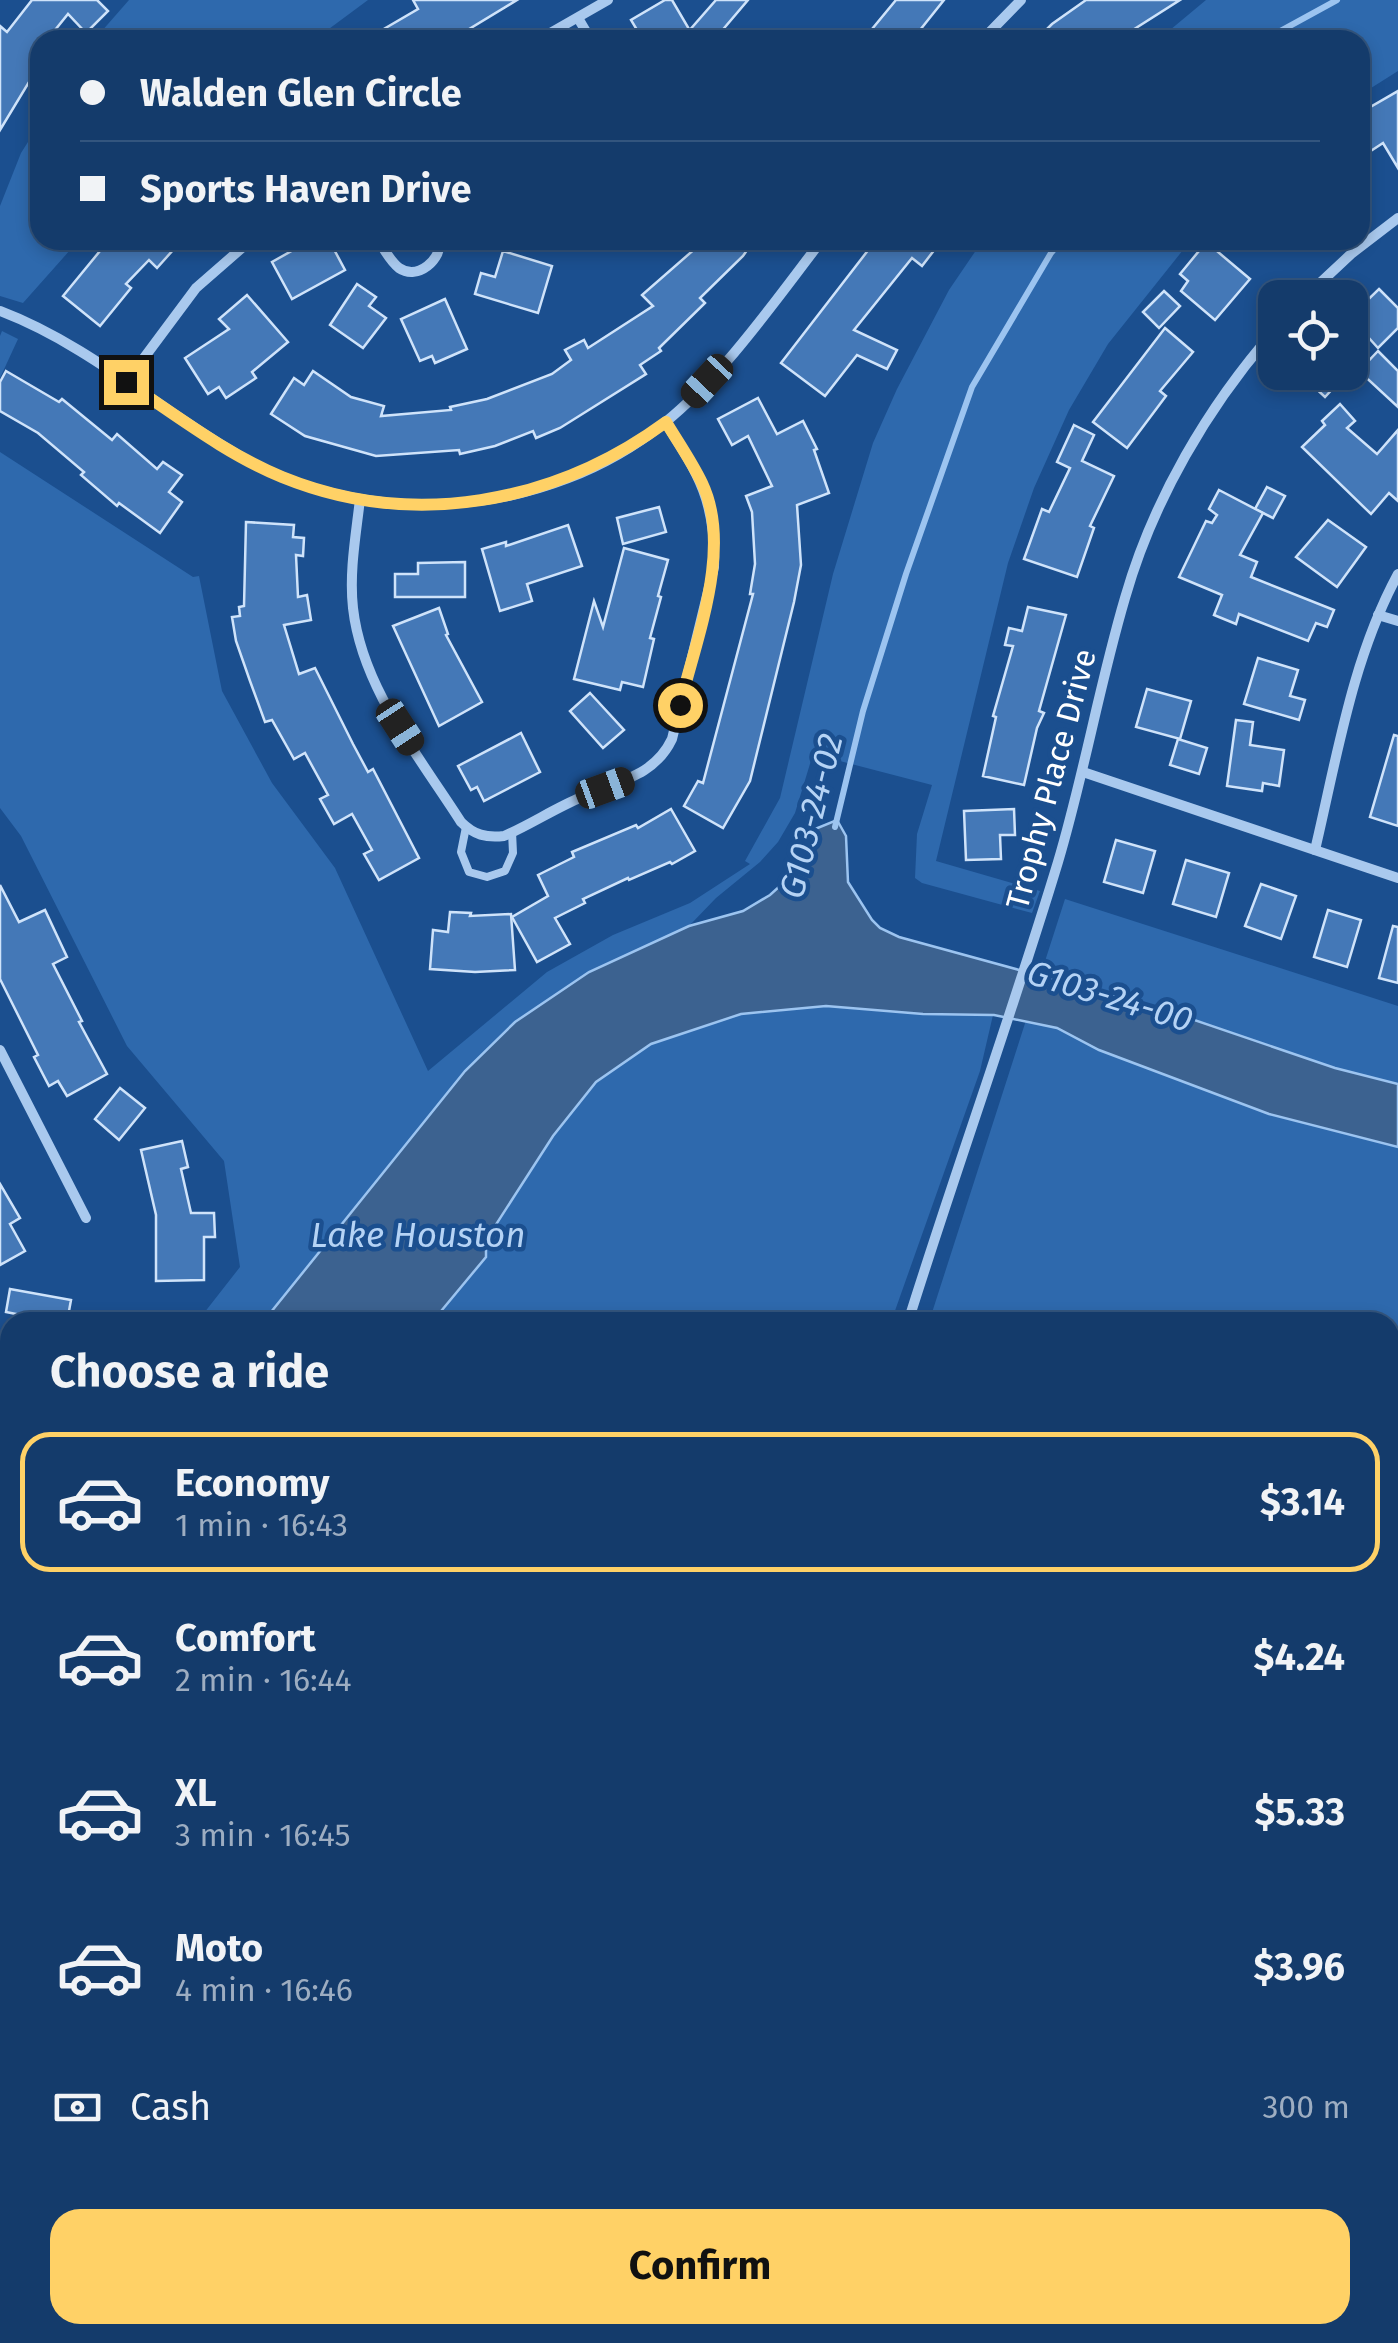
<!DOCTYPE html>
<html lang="en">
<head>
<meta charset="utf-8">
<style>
	:root { --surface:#143b6b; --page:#214673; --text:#f1f3f6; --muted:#9dadc1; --line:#33557e; --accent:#ffd166 }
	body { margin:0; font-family:"Fira Sans",sans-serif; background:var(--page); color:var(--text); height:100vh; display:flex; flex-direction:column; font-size:38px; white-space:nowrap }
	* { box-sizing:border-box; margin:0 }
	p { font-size:32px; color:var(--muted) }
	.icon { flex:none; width:55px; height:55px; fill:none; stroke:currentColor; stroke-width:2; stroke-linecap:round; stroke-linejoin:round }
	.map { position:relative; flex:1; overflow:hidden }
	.panel { position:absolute; left:0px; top:1312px; width:1400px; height:1032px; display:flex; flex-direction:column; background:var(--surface); border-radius:30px 30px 0 0; box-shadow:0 5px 15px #0003,0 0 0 2px var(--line) }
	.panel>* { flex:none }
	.hud { position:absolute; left:30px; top:30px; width:1340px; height:220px; border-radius:30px; box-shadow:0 5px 15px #0003,0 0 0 2px var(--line); display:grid; align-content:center; height:220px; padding:0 50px; background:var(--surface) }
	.fabs { position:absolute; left:1258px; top:280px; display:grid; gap:20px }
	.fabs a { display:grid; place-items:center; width:110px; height:110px; border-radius:20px; background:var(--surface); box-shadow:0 5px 15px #0003,0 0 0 2px var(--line); font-size:50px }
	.end { position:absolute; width:45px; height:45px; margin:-22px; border:12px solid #ffd166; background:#111; box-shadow:0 0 0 5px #111 }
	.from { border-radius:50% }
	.car { position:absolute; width:30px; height:60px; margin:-30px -15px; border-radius:12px; box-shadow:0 0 8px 2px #0007; background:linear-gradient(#222 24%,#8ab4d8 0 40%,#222 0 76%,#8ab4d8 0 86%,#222 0) }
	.hud b { display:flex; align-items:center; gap:35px; height:95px; font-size:38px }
	.hud b+b { border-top:2px solid var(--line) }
	.hud i { width:25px; height:25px; background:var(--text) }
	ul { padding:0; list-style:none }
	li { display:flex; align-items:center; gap:30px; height:140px; margin:0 20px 15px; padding:0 30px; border:5px solid transparent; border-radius:30px }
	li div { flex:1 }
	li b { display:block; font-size:38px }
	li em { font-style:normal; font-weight:700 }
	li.active { border-color:var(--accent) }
	li>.icon { width:90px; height:90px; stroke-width:1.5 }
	h2 { padding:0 50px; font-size:45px; line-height:120px }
	.pay { display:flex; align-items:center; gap:25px; height:110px; padding:0 50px; font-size:38px }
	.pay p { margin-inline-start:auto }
	.cta { display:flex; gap:20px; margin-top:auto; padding:20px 50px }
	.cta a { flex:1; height:115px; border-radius:30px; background:var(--accent); color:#111; font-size:40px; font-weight:700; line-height:115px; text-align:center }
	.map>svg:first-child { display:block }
	.green { fill:#2e69ad }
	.water { fill:#3c6290; stroke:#9cc4f0; stroke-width:2.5 }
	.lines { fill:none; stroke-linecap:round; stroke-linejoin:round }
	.stream { stroke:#9cc4f0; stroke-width:6 }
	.building { fill:#4478b7; stroke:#cfe3fa; stroke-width:2.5 }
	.service { stroke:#a9c9ee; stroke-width:8 }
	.minor { stroke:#a9c9ee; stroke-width:10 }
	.route { stroke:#ffd166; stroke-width:12 }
	.labels { text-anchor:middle; stroke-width:9; stroke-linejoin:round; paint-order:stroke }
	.street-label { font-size:32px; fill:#fff; stroke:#1b4f8f }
	.water-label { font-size:35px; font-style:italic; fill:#b5d3f5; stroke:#1b4f8f }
</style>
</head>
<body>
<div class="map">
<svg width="1398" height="2343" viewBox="0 0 1398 2343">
	<rect width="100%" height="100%" fill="#1b4f8f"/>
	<g class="green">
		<path d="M 129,0 L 368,0 L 314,40 L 94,40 Z"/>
		<path d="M 1206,0 L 1398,0 L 1398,71 L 1360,95 L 1360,40 L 1158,40 Z"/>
		<path d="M 40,123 L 40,240 L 79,240 L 23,303 L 0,296 L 0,206 L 21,153 Z"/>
		<path d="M 983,240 L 1191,240 L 1108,344 L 1069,410 L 1034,488 L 1008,563 L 936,861 L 1040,891 L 1032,913 L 922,883 L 915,878 L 917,834 L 932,785 L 813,754 L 795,813 L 778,842 L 760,862 L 716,898 L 689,926 L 589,972 L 515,1022 L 465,1071 L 263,1322 L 197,1322 L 240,1267 L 224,1161 L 127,1046 L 21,836 L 0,808 L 0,452 L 193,577 L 199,576 L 222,691 L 272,783 L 335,868 L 428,1071 L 547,972 L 613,935 L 690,903 L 750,864 L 745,861 L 780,798 L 833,574 L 873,443 L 897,389 L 949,290 Z"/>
		<path d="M 2,331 L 18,339 L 0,378 L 0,336 Z"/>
		<path d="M 1065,899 L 1398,1006 L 1398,1777 L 1390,1777 L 1390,1322 L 929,1322 Z"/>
		<path d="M 826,1006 L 923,1014 L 993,1015 L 980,1071 L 891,1322 L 432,1322 L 474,1273 L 486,1240 L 553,1136 L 596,1082 L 651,1044 L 741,1014 Z"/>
		<path d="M 0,1353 L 5,1362 L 10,1363 L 10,1565 L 0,1571 Z"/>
		<path d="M 10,1852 L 10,2335 L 230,2335 L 222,2343 L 0,2343 L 0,1863 Z"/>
		<path d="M 1398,1941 L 1398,2169 L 1390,2169 L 1390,1942 Z"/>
		<path d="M 819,2335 L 1217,2335 L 1219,2343 L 836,2343 Z"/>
	</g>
	<g class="water">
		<path d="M 837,820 L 846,836 L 848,882 L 872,920 L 880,928 L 899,937 L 1165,1010 L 1335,1068 L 1398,1084 L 1398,1147 L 1269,1114 L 1099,1050 L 1057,1028 L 994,1015 L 923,1014 L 826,1006 L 741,1014 L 651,1044 L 596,1082 L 553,1136 L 486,1240 L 486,1257 L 432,1322 L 263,1322 L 465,1071 L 515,1022 L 589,972 L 689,926 L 743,911 L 770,895 L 780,886 L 815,829 Z"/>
		<path d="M 10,1565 L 10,1852 L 0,1863 L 0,1571 Z"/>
		<path d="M 991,2335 L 1165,2335 L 1167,2343 L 990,2343 Z"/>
	</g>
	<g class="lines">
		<g class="stream">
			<path d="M 1264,40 L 1337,0"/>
			<path d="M 835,827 L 863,711 L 906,574 L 972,387 L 1051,253 L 1062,240"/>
		</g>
	</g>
	<g class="building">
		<path d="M 32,0 L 97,0 L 108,11 L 86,33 L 68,14 L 47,40 L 40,40 L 40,83 L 32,77 L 0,130 L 0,26 L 7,32 Z"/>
		<path d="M 413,0 L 517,0 L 451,40 L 365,40 L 418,9 Z"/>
		<path d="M 665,0 L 672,0 L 689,29 L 670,40 L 643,40 L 631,20 Z"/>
		<path d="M 716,0 L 748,0 L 714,40 L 681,40 Z"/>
		<path d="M 896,0 L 944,0 L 912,40 L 863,40 Z"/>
		<path d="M 1086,0 L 1180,0 L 1117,40 L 1036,40 L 1052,24 Z"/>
		<path d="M 1398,91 L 1398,168 L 1383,143 L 1360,158 L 1360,113 Z"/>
		<path d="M 109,240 L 182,240 L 157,268 L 149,260 L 126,284 L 131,288 L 100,326 L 63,296 Z"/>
		<path d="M 311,240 L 329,240 L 345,270 L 292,299 L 272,262 Z"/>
		<path d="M 705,240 L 754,240 L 743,256 L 700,298 L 705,303 L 659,348 L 661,351 L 640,365 L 646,374 L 560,428 L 536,438 L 533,431 L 495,446 L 460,454 L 459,450 L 376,456 L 305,436 L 271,414 L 294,378 L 304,385 L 313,371 L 351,397 L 384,406 L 381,416 L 451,410 L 450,407 L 487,399 L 552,374 L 571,360 L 565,350 L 584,340 L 588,348 L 653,306 L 642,295 Z"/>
		<path d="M 876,240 L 942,240 L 922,266 L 912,258 L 854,330 L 897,350 L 887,369 L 857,355 L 825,396 L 781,363 Z"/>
		<path d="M 1208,240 L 1229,240 L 1218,252 L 1250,279 L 1215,320 L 1181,291 L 1188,281 L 1180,274 Z"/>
		<path d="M 503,251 L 552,266 L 538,313 L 475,294 L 481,273 L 495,277 Z"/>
		<path d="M 357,284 L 376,297 L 369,306 L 386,318 L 363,348 L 330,325 Z"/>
		<path d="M 1379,289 L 1398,308 L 1398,328 L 1378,348 L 1350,317 Z"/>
		<path d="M 1164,291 L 1180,306 L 1159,328 L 1143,312 Z"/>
		<path d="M 247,295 L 288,342 L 252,372 L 256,378 L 226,398 L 219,387 L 208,394 L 185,358 L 229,329 L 219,319 Z"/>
		<path d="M 445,299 L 467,349 L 435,363 L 432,356 L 420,361 L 401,319 Z"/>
		<path d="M 1165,328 L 1193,352 L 1160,391 L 1166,396 L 1127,448 L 1093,422 Z"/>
		<path d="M 1378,351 L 1398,371 L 1398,407 L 1359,371 Z"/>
		<path d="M 6,371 L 59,402 L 62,399 L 112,440 L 117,434 L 157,469 L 163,462 L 182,475 L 169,492 L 182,502 L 160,533 L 119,503 L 117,506 L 81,475 L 84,472 L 38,433 L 0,411 L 0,382 Z"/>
		<path d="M 1298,372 L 1348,372 L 1325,397 Z"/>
		<path d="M 758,398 L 777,434 L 803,421 L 817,449 L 814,450 L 829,493 L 797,505 L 801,565 L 794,602 L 750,781 L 723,828 L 684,806 L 698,781 L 703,783 L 753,594 L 750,594 L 755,564 L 752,512 L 746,496 L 772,486 L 748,436 L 732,445 L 718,419 Z"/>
		<path d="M 1340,404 L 1355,421 L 1347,428 L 1377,454 L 1398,430 L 1398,501 L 1389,493 L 1371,514 L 1302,447 L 1325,425 L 1322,421 Z"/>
		<path d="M 1074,425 L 1094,435 L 1082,461 L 1114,476 L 1090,526 L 1094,528 L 1077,577 L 1024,559 L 1042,509 L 1049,512 L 1070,468 L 1057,462 Z"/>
		<path d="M 1267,487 L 1285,496 L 1273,518 L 1255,509 Z"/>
		<path d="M 1219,490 L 1263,513 L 1240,555 L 1257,562 L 1251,577 L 1334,610 L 1327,627 L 1316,623 L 1308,641 L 1239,614 L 1236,624 L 1214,615 L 1222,595 L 1179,577 L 1206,521 L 1212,523 L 1217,515 L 1209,509 Z"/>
		<path d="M 659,507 L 666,532 L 623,544 L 617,518 Z"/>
		<path d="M 1328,520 L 1366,547 L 1337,587 L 1296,557 Z"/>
		<path d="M 246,522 L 294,525 L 293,537 L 304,538 L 303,556 L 296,555 L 298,597 L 307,595 L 311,620 L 284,625 L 299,674 L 315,668 L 353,744 L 368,772 L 373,769 L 419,858 L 379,880 L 364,854 L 372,850 L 352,814 L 334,824 L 320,799 L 328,795 L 305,753 L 294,759 L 272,720 L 265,722 L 250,681 L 236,641 L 232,617 L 240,616 L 239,607 L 244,606 Z"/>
		<path d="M 568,525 L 582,566 L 527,584 L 532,601 L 500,611 L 482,549 L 506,542 L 506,546 Z"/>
		<path d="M 624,548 L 668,560 L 658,596 L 661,597 L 650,638 L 654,639 L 643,687 L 622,682 L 620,690 L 574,679 L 594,601 L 603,627 Z"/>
		<path d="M 465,562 L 465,597 L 395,597 L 395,574 L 418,574 L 418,563 Z"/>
		<path d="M 1028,607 L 1066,615 L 1039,711 L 1044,713 L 1037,728 L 1024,785 L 983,776 L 996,717 L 993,716 L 1013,646 L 1005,645 L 1009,628 L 1022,631 Z"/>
		<path d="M 439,608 L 448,634 L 446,635 L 482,702 L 439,726 L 393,626 Z"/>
		<path d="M 1258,658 L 1298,670 L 1290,696 L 1305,700 L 1299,720 L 1244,704 Z"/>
		<path d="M 1147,689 L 1191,701 L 1180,739 L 1136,727 Z"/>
		<path d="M 590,693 L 624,730 L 603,748 L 570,711 Z"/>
		<path d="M 1236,720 L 1253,722 L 1250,745 L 1284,750 L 1279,786 L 1263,783 L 1262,791 L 1227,786 Z"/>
		<path d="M 521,733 L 540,772 L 484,801 L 477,787 L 471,790 L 458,766 Z"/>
		<path d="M 1394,735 L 1398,736 L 1398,826 L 1370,817 Z"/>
		<path d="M 1178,739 L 1207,748 L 1199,774 L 1170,765 Z"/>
		<path d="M 671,809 L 695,851 L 672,864 L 670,862 L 629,880 L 628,878 L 583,899 L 585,903 L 555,918 L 570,944 L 537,962 L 512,917 L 548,896 L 538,875 L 574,857 L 572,852 L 636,825 L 638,828 Z"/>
		<path d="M 1014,809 L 1015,835 L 1000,835 L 1001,859 L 966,860 L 964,811 Z"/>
		<path d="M 1116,840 L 1155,851 L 1143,893 L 1104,882 Z"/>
		<path d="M 1186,860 L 1229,873 L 1216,917 L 1173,904 Z"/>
		<path d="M 1261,884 L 1296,896 L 1281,939 L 1245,926 Z"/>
		<path d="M 0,885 L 19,922 L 45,910 L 67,957 L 53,964 L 82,1021 L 79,1022 L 107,1074 L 67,1096 L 58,1081 L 49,1086 L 34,1057 L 38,1055 L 0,979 Z"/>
		<path d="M 1328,910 L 1361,920 L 1347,967 L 1314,957 Z"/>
		<path d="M 450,912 L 471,913 L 470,916 L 511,914 L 515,970 L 475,972 L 430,969 L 433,930 L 448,932 Z"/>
		<path d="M 1393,926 L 1398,927 L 1398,983 L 1379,978 Z"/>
		<path d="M 120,1088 L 145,1108 L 119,1140 L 95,1119 Z"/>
		<path d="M 182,1141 L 188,1167 L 181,1169 L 191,1213 L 214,1213 L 215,1237 L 204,1237 L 204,1280 L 156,1281 L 156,1215 L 141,1150 Z"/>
		<path d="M 0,1184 L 20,1218 L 10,1224 L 25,1251 L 0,1265 Z"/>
		<path d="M 10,1289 L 71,1300 L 67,1322 L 20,1322 L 21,1315 L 6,1312 Z"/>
	</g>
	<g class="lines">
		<path class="service" d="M 466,827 L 461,852 L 469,872 L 487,877 L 505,871 L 513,853 L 512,832"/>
		<g class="minor">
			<path d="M 578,18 L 591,40"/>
			<path d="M 538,40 L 608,0"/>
			<path d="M 982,40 L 1021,0"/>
			<path d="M 378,240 C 384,249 390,261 399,268 C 418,281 442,259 440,240"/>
			<path d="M 1304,298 L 1351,254 L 1398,218"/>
			<path d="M 0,311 C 90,345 164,414 247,460 C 376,531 548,516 663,424 C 723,376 775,301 822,240"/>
			<path d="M 126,382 L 196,288 L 251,240"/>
			<path d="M 360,499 C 356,535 349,572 353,608 C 362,688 419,756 461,822 C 474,835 486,838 504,836 C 530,825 555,808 582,797 C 617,781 654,777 672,739 L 714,567 C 716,502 699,475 665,422"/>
			<path d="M 1378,615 L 1398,621"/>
			<path d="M 1083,772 L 1398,878"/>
			<path d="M 1315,850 C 1337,757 1352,659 1398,574"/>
			<path d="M 0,1050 L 86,1218"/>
			<path d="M 908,1322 C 956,1169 1011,1017 1058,862 C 1084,775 1099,686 1125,598 C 1153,500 1208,406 1275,330"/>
			<path d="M 1390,1788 L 1398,1787"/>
			<path d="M 1390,1823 L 1398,1822"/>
			<path d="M 1390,2297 L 1398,2297"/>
			<path d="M 463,2335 L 479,2343"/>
			<path d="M 251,2343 L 258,2335"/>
		</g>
	</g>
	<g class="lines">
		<path class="route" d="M 126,382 C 176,415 226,454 282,477 C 412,530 554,504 666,422 C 678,442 692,462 702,483 C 733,548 696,639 680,705"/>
	</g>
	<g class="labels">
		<g class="street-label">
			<text transform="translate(1051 779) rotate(-75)" y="11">Trophy Place Drive</text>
		</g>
		<g class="water-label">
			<text transform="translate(811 816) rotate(-76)" y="12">G103-24-02</text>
			<text transform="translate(1110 996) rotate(17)" y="12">G103-24-00</text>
			<text x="418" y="1247">Lake Houston</text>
		</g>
	</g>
</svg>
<div class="fabs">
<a><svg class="icon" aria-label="locate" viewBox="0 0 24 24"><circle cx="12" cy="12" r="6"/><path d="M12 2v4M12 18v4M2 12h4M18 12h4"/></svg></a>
</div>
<i class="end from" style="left:680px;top:705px"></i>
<i class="end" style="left:126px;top:382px"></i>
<i class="car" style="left:707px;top:381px;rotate:223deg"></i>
<i class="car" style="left:400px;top:727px;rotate:147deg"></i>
<i class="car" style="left:605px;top:788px;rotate:70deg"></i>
<div class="hud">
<b><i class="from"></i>Walden Glen Circle</b>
<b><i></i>Sports Haven Drive</b>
</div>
<section class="panel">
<h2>Choose a ride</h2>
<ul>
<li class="active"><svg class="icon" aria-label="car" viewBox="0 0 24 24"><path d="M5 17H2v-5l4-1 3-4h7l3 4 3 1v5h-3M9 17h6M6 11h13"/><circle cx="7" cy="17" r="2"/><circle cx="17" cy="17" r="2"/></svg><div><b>Economy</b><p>1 min · 16:43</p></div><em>$3.14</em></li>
<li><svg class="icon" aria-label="car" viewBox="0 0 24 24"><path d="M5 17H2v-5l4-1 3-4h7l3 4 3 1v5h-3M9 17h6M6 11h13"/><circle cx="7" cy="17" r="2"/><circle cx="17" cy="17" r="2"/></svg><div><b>Comfort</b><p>2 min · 16:44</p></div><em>$4.24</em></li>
<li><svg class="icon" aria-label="car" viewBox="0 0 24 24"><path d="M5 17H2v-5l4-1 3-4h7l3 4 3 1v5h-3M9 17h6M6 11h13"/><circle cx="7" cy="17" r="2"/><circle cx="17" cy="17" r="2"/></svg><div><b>XL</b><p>3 min · 16:45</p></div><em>$5.33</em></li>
<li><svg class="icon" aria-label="car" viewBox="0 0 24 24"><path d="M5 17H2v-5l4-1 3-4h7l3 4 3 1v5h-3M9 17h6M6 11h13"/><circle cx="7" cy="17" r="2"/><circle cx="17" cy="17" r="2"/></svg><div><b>Moto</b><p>4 min · 16:46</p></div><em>$3.96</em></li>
</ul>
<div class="pay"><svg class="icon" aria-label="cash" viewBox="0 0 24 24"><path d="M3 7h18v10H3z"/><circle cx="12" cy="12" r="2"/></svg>Cash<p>300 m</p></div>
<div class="cta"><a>Confirm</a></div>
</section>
</div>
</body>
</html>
